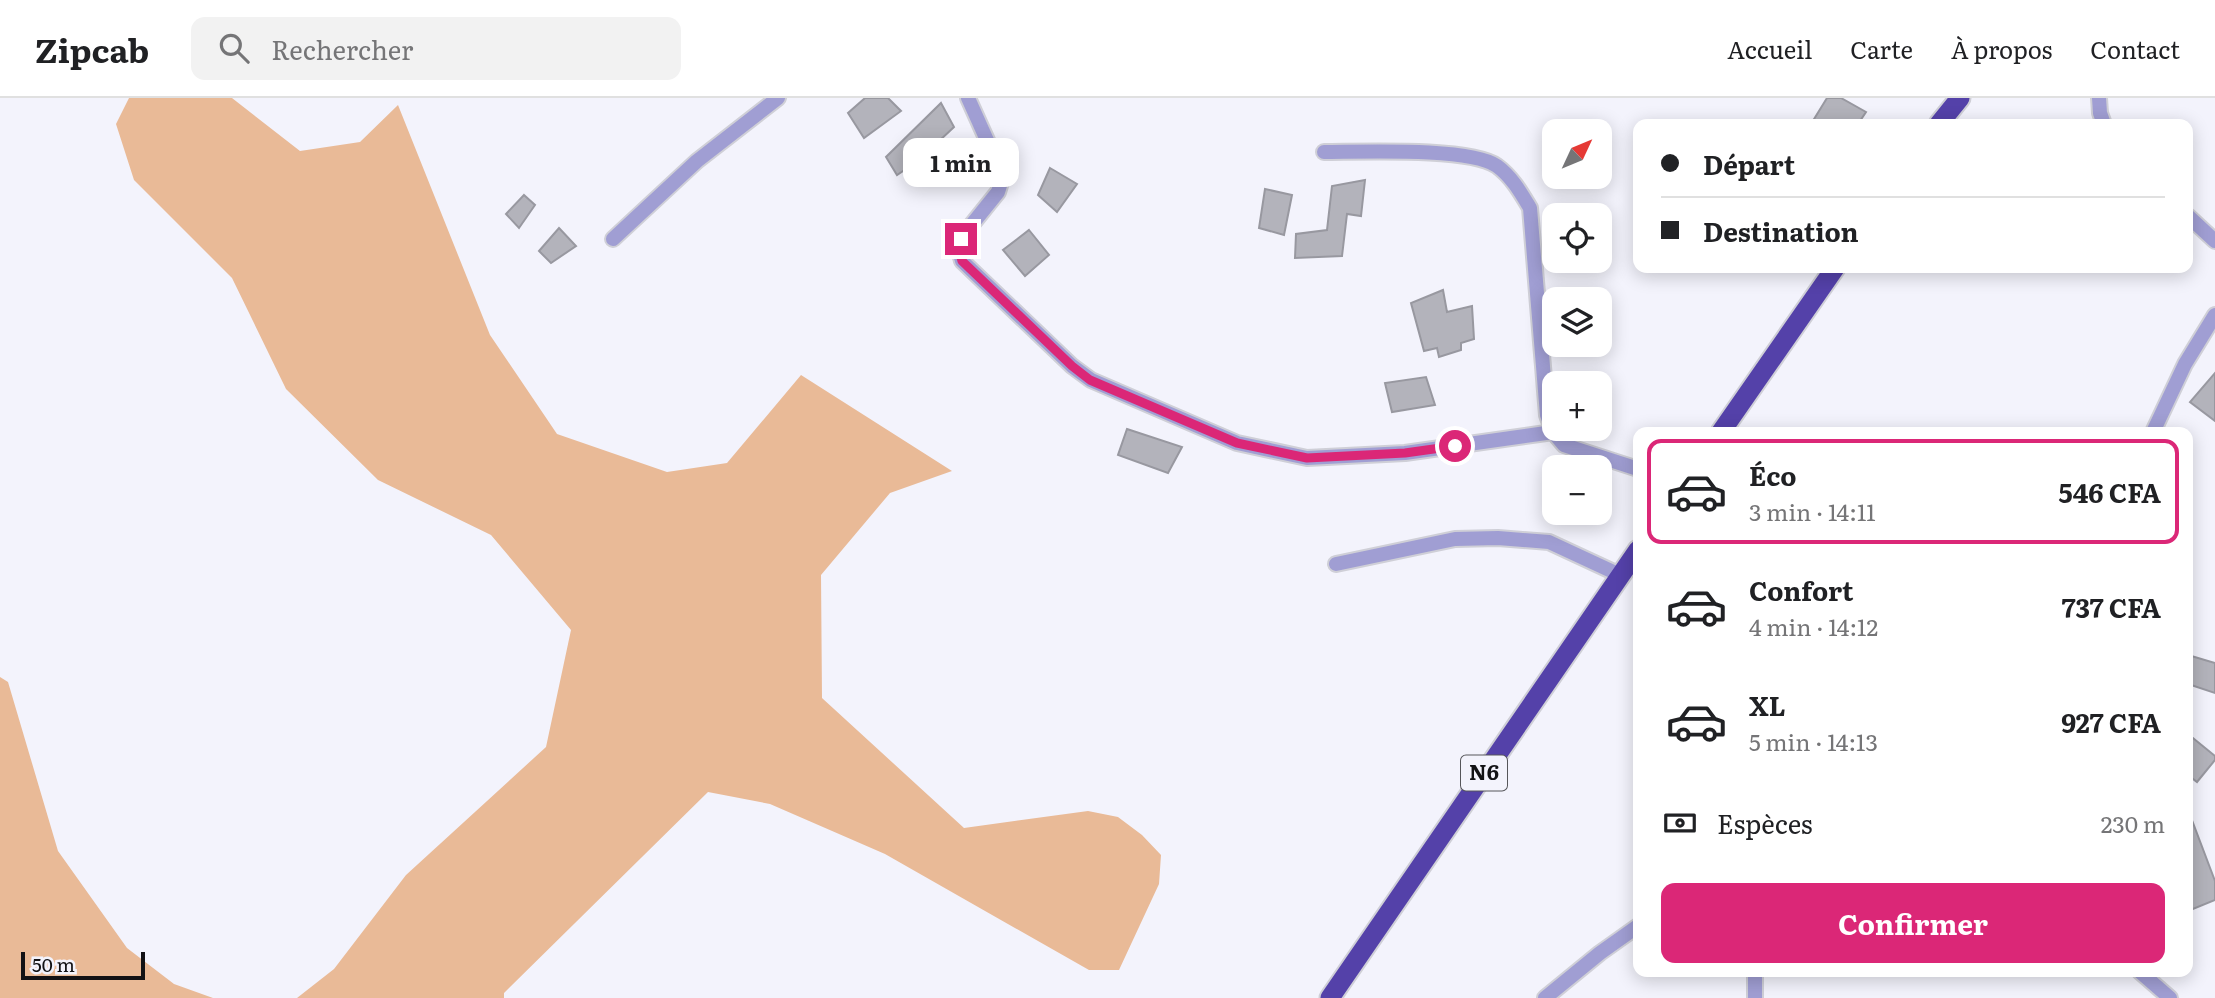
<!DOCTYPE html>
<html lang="fr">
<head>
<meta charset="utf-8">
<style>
	:root { --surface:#fff; --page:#f2f2f2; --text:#202124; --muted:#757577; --line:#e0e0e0; --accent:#db2777 }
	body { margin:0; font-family:Literata,serif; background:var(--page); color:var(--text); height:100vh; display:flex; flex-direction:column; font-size:26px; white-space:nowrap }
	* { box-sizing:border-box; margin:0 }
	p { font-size:23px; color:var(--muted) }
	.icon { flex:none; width:38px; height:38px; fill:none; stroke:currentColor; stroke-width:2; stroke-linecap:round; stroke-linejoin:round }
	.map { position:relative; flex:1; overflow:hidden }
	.drawer { position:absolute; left:1633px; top:329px; width:560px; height:550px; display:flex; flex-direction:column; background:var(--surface); border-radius:14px; box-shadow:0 4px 18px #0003 }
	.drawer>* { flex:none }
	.top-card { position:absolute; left:1633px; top:21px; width:560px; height:154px; border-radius:14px; box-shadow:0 4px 18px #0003; display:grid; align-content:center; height:154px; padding:0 28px; background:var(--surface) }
	.needle { width:46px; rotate:46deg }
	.controls { position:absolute; left:1542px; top:21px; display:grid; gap:14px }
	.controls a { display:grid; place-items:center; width:70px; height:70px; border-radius:14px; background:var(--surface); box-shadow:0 4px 18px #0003; font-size:35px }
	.scale { position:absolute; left:21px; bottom:18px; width:124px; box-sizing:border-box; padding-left:7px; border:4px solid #121215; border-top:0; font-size:19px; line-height:24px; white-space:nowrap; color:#121215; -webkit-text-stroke:5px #f3f3fc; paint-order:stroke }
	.end { position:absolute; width:32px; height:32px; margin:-16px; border:9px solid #db2777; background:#fff; box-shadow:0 0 0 4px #fff }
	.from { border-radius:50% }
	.bubble { position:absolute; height:49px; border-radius:14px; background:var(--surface); box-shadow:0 4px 18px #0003; font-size:23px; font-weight:700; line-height:49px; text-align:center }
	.top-card b { display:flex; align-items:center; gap:24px; height:66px; font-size:26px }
	.top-card b+b { border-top:2px solid var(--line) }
	.top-card i { width:18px; height:18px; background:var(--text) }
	ul { padding:12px 0 0; list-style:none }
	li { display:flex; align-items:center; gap:21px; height:105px; margin:0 14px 10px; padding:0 14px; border:4px solid transparent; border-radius:14px }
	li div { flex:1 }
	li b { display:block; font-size:26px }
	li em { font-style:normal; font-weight:700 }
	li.current { border-color:var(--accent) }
	li>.icon { width:63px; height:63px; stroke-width:1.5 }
	.pay { display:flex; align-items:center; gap:18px; height:77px; padding:0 28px; font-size:26px }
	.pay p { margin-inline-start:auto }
	.cta { display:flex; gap:14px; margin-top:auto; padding:14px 28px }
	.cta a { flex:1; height:80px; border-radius:14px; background:var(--accent); color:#fff; font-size:28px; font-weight:700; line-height:80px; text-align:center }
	header { display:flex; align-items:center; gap:42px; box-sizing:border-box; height:98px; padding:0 35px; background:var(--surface); border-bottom:2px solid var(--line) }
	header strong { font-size:33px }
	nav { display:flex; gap:38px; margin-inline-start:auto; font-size:24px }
	.search { width:490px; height:63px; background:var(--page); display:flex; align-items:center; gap:18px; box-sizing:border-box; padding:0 24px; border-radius:14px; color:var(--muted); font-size:26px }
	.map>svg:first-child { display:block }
	.green { fill:#e9ba97 }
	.building { fill:#b3b3bb; stroke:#9898a0; stroke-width:2 }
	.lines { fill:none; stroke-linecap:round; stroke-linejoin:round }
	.minor-casing { stroke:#cfcfd7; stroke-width:18 }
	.trunk-casing { stroke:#cfcfd7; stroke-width:23 }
	.minor { stroke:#a09ed3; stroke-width:14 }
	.trunk { stroke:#5441a9; stroke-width:19 }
	.route { stroke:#db2777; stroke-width:9 }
	.labels { text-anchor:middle; stroke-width:5; stroke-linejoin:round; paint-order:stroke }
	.shield { fill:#f3f3fc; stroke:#56565a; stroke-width:2 }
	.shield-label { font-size:21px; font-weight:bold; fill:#121215 }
</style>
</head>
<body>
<header>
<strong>Zipcab</strong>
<div class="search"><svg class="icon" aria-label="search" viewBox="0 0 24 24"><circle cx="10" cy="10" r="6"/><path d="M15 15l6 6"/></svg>Rechercher</div>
<nav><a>Accueil</a><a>Carte</a><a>À propos</a><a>Contact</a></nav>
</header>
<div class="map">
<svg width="2215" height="900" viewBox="0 0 2215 900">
	<rect width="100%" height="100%" fill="#f3f3fc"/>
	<g class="green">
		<path d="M 129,0 L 232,0 L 300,53 L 360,44 L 398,7 L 490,237 L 557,336 L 667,374 L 727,365 L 801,277 L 952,373 L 890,395 L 821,477 L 822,600 L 964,730 L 1088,713 L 1118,719 L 1142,737 L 1161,757 L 1159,786 L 1119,872 L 1089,872 L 885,756 L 770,706 L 708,694 L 504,895 L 504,900 L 297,900 L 334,871 L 406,777 L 546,649 L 571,532 L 491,437 L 378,382 L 286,291 L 232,180 L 134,82 L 116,26 Z"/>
		<path d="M 0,579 L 8,584 L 58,753 L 127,850 L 174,886 L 213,900 L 0,900 Z"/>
	</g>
	<g class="building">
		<path d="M 865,0 L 888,0 L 901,13 L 864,40 L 848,15 Z"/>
		<path d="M 1827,0 L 1841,0 L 1866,14 L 1858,26 L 1811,26 Z"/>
		<path d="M 941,5 L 954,29 L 922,59 L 939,69 L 919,86 L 906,71 L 897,77 L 886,59 Z"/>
		<path d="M 1050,70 L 1077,86 L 1057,114 L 1038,97 Z"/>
		<path d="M 1365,82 L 1361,118 L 1347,116 L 1342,158 L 1295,160 L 1296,136 L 1327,132 L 1332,88 Z"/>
		<path d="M 1265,91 L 1292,97 L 1284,137 L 1259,130 Z"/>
		<path d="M 524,97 L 535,107 L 519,130 L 506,116 Z"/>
		<path d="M 559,130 L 576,148 L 551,165 L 539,153 Z"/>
		<path d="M 1029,132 L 1049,157 L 1025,178 L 1003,152 Z"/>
		<path d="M 1443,192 L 1447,214 L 1472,208 L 1474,241 L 1461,245 L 1461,252 L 1439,259 L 1437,250 L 1424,253 L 1411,205 Z"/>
		<path d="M 2215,275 L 2215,323 L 2190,304 Z"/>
		<path d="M 1426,279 L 1435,307 L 1392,314 L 1385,285 Z"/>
		<path d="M 1127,331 L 1182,349 L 1168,375 L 1118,357 Z"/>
		<path d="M 2188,557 L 2215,565 L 2215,595 L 2188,586 Z"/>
		<path d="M 2188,636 L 2215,658 L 2215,662 L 2197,684 L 2188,677 Z"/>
		<path d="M 2188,717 L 2190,717 L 2215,783 L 2215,802 L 2188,813 Z"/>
	</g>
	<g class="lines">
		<g class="minor-casing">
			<g id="minor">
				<path d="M 968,0 L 999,69 L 1002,81 L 998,94 L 961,140 L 959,152 L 962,163 L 1072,268 L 1091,282 L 1237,345 L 1307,360 L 1405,355 L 1553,334"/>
				<path d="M 2099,0 L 2100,15 L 2104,26"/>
				<path d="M 1324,54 C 1360,54 1470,49 1497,68 C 1512,79 1521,95 1530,110 L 1547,317 L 1553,334 L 1564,347 L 1638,371"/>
				<path d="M 2188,118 L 2215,143"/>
				<path d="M 613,141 L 697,63 L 778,0"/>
				<path d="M 2153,334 L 2185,266 L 2215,217"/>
				<path d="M 1336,466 L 1455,441 L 1498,440 L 1549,444 L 1620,477"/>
				<path d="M 2139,873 L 2170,900"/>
				<path d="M 1545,900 L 1600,855 L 1638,828"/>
				<path d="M 1755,900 L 1755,873"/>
			</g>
		</g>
		<g class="trunk-casing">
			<g id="trunk">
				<path d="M 1939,26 L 1960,0"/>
				<path d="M 1721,334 L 1835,170"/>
				<path d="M 1330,900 L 1638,452"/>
			</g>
		</g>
		<use href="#minor" class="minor"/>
		<use href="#trunk" class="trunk"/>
	</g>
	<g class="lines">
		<path class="route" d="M 961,141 L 959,152 L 962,163 L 1072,268 L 1090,282 L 1237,345 L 1307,360 L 1405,355 L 1455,348"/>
	</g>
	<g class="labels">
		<rect class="shield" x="1461" y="657.5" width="46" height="35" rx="5"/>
		<g class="shield-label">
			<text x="1484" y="682">N6</text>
		</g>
	</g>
</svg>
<div class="controls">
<a><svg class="needle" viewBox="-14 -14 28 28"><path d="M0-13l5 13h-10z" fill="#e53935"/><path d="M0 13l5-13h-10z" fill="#757577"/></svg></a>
<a><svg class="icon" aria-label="locate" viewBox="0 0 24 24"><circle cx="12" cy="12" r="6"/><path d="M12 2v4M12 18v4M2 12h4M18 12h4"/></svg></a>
<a><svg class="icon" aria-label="layers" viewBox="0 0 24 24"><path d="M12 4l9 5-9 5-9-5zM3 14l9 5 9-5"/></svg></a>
<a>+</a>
<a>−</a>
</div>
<div class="scale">50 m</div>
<i class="end from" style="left:1455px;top:348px"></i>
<i class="end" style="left:961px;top:141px"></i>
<div class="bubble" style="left:903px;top:40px;width:116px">1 min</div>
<div class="top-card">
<b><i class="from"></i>Départ</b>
<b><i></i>Destination</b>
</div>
<section class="drawer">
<ul>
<li class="current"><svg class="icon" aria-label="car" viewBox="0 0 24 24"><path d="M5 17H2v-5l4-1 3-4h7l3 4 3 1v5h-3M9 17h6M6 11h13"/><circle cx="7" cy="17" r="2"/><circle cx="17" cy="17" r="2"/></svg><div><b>Éco</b><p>3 min · 14:11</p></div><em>546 CFA</em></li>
<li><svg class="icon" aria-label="car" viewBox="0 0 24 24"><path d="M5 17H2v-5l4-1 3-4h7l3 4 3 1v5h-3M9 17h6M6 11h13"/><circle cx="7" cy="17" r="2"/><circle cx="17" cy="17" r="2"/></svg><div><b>Confort</b><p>4 min · 14:12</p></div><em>737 CFA</em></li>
<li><svg class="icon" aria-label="car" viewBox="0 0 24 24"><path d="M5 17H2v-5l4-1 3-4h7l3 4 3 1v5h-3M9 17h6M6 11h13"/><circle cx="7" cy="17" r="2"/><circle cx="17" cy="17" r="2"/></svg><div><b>XL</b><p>5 min · 14:13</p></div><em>927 CFA</em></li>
</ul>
<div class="pay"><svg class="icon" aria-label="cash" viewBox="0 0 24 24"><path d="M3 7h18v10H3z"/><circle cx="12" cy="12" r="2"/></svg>Espèces<p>230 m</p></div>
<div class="cta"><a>Confirmer</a></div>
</section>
</div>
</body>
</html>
